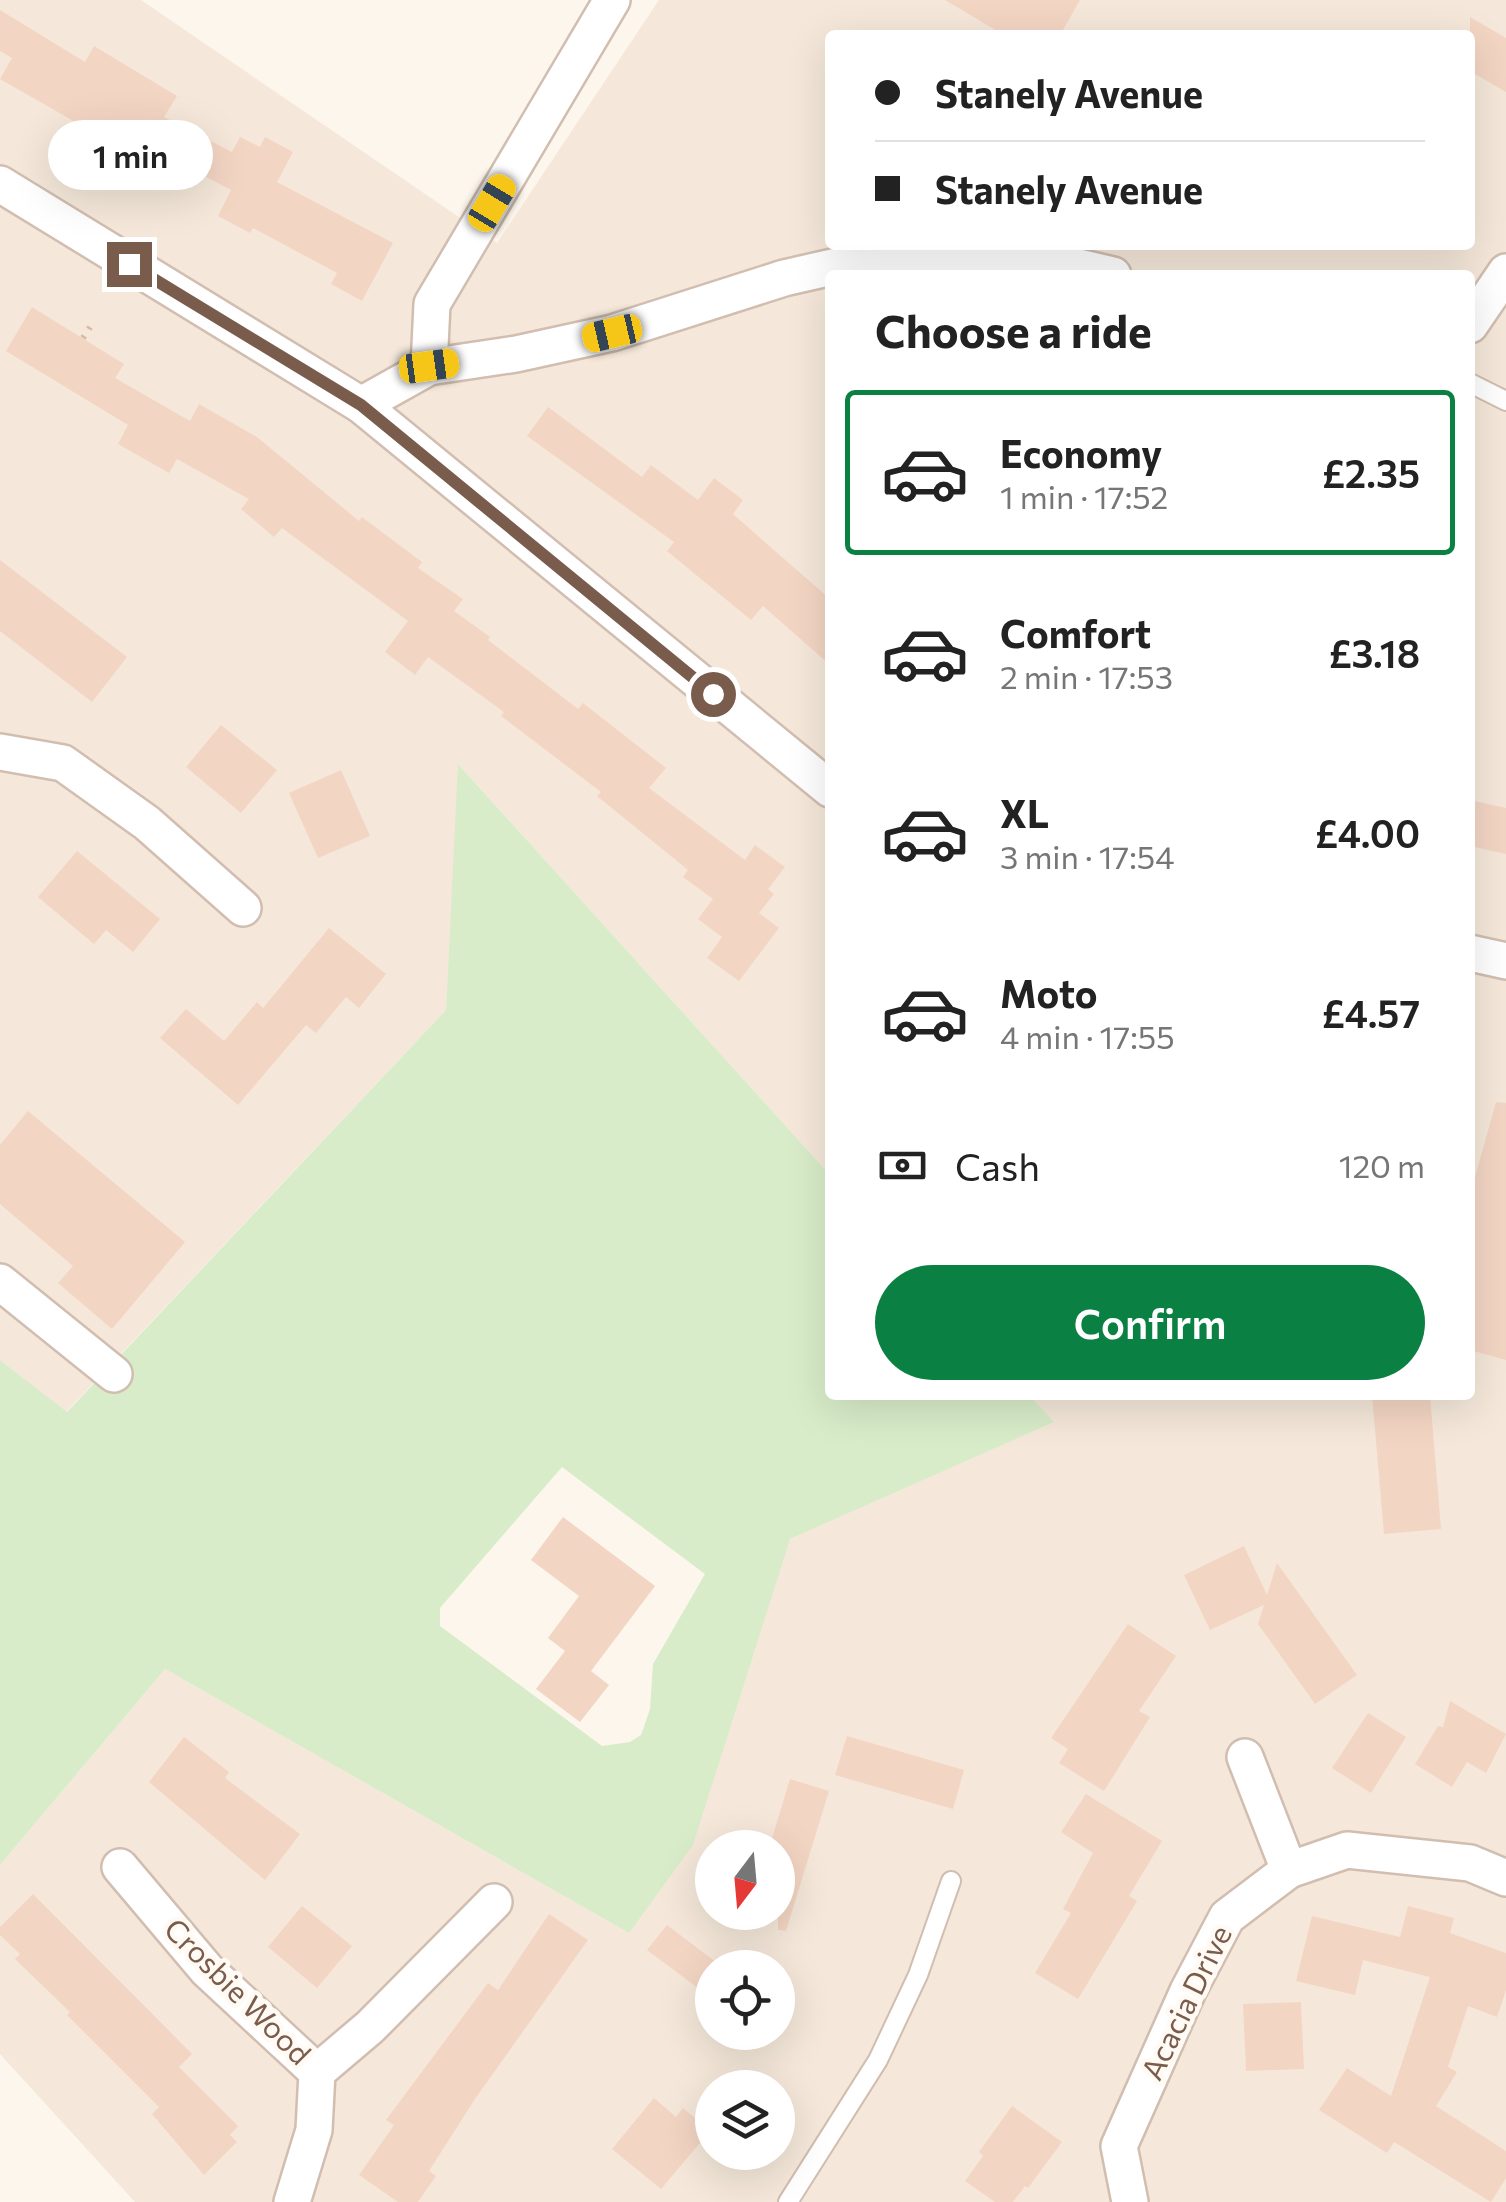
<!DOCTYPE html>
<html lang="en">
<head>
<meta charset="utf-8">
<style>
	:root { --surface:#fff; --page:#f2f2f2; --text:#222; --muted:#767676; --line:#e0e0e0; --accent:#0b8043 }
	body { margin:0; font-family:Commissioner,sans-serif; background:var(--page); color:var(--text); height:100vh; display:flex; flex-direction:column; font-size:38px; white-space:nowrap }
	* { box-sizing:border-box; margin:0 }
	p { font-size:32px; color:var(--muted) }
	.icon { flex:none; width:55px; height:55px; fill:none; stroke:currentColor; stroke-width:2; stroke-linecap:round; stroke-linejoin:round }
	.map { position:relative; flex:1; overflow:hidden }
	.panel { position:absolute; left:825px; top:270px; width:650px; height:1130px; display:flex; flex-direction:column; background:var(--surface); border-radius:10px; box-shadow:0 10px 40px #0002 }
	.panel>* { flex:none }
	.banner { position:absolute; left:825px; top:30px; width:650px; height:220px; border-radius:10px; box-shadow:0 10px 40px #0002; display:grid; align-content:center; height:220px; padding:0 50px; background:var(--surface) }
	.needle { width:65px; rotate:196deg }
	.buttons { position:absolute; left:695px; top:1830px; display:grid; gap:20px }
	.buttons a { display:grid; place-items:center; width:100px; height:100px; border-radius:50%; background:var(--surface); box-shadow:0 10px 40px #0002; font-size:50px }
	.end { position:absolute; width:45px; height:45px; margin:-22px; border:12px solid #7a5c4d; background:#fff; box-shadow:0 0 0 5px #fff }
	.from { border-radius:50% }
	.bubble { position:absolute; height:70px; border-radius:35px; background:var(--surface); box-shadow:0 10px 40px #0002; font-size:32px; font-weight:600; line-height:70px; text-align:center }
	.car { position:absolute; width:30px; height:60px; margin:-30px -15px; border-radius:12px; box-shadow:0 0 8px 2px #0007; background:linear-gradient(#f5c518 24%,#345 0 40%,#f5c518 0 76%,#345 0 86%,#f5c518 0) }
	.banner b { display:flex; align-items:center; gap:35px; height:95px; font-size:38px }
	.banner b+b { border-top:2px solid var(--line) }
	.banner i { width:25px; height:25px; background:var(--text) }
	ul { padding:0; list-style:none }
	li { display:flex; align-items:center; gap:30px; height:165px; margin:0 20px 15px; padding:0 30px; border:5px solid transparent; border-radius:10px }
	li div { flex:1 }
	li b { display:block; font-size:38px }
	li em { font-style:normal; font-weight:600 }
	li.active { border-color:var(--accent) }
	li>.icon { width:90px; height:90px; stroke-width:1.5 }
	h2 { padding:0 50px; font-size:45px; line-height:120px }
	.pay { display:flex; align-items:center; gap:25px; height:110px; padding:0 50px; font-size:38px }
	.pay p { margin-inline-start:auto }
	.action { display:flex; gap:20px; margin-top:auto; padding:20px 50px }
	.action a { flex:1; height:115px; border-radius:60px; background:var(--accent); color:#fff; font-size:40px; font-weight:600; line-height:115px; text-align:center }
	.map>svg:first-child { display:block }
	.residential { fill:#f5e8da; fill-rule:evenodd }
	.green { fill:#d8ecc9; fill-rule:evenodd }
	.building { fill:#f3d5c3 }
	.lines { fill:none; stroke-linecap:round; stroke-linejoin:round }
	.lane-casing { stroke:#d1beb0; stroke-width:22 }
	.street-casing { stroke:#d1beb0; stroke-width:40 }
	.path { stroke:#d9b8a5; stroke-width:6; stroke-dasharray:2.5 8; stroke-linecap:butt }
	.lane { stroke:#fff; stroke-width:18 }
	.street { stroke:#fff; stroke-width:35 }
	.route { stroke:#7a5c4d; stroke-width:12 }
	.labels { text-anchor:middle; stroke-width:9; stroke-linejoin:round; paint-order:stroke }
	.street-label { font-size:30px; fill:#7a5c4d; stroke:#fffaf3 }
</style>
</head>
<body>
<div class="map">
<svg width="1506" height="2202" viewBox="0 0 1506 2202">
	<rect width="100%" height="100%" fill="#fdf6ec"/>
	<path class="residential" d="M 0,0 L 141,0 L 497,243 L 659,0 L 1506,0 L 1506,2202 L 135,2202 L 0,2054 L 0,1865 L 165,1669 L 629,1933 L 790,1539 L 1053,1422 L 1029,1395 L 1470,1395 L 1470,275 L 830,275 L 830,1175 L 459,765 L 446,1010 L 66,1412 L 0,1360 ZM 830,35 L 1470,35 L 1470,245 L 830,245 ZM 712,1848 L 778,1848 L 778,1912 L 712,1912 ZM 712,1968 L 778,1968 L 778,2032 L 712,2032 ZM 712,2088 L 778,2088 L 778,2152 L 712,2152 Z"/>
	<path class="green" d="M 458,764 L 830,1175 L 830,1395 L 1029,1395 L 1054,1422 L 790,1539 L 693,1845 L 629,1933 L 165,1669 L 0,1865 L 0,1360 L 67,1412 L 446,1010 ZM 562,1467 L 705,1574 L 653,1664 L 650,1709 L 641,1735 L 630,1742 L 602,1746 L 440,1626 L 440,1608 Z"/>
	<g class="building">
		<path d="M 945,0 L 1080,0 L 1060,35 L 1004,35 Z"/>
		<path d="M 0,10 L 85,62 L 94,46 L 177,96 L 164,117 L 232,152 L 240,137 L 260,147 L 265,137 L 293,152 L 277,182 L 393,243 L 362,301 L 331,284 L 337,273 L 253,228 L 250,233 L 218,216 L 231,190 L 147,146 L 140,159 L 0,79 L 12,58 L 0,51 Z"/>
		<path d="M 1470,17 L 1506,38 L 1506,92 L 1470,71 Z"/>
		<path d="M 32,307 L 124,364 L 115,378 L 190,421 L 199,404 L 257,437 L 359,521 L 362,517 L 422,562 L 418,568 L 463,599 L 454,611 L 490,637 L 488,640 L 578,709 L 583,703 L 666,768 L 649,788 L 745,860 L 755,845 L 785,867 L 768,889 L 774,894 L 759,913 L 779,928 L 739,981 L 707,958 L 722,937 L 698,919 L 713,899 L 683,877 L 688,870 L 597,796 L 601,792 L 501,716 L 504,712 L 428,657 L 415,675 L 385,652 L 408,621 L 282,528 L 274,537 L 241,509 L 249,499 L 177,459 L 169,473 L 118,444 L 128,425 L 6,351 Z"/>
		<path d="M 548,407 L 642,477 L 651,465 L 698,500 L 714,478 L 743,500 L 733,514 L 830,599 L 830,665 L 763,606 L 751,620 L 667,551 L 674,542 L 527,436 Z"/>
		<path d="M 0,560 L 127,657 L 92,702 L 0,631 Z"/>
		<path d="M 221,725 L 277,770 L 241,813 L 186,767 Z"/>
		<path d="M 341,770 L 370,836 L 318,858 L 289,793 Z"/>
		<path d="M 1470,800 L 1506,808 L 1506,854 L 1470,846 Z"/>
		<path d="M 77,851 L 160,919 L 133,952 L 106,930 L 94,944 L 38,897 Z"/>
		<path d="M 329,928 L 386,974 L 359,1008 L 346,997 L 316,1033 L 306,1025 L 238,1105 L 160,1038 L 186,1009 L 224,1041 L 257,1002 L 263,1008 Z"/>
		<path d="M 1496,1102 L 1506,1103 L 1506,1360 L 1470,1350 L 1470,1195 Z"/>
		<path d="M 28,1111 L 185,1242 L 112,1329 L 58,1283 L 73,1266 L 0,1204 L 0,1145 Z"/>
		<path d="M 1372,1395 L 1430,1395 L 1441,1529 L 1384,1534 Z"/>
		<path d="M 563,1517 L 655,1586 L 591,1671 L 609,1685 L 580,1722 L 536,1689 L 565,1651 L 548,1638 L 579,1596 L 531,1560 Z"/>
		<path d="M 1244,1546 L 1267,1595 L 1277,1563 L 1357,1675 L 1315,1704 L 1258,1624 L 1264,1605 L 1210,1630 L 1184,1575 Z"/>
		<path d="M 1128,1624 L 1176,1656 L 1139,1711 L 1150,1717 L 1104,1791 L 1059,1763 L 1068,1749 L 1051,1738 Z"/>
		<path d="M 1450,1701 L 1506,1734 L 1486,1773 L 1467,1762 L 1452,1787 L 1415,1764 L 1438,1726 L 1443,1727 Z"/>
		<path d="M 1368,1713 L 1406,1737 L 1371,1793 L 1332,1768 Z"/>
		<path d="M 847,1736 L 964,1770 L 953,1809 L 835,1775 Z"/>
		<path d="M 184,1737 L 229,1772 L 225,1778 L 300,1834 L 265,1880 L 149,1782 Z"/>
		<path d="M 790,1779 L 829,1791 L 786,1931 L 778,1930 L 778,1848 L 769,1848 Z"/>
		<path d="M 1086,1794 L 1162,1841 L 1129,1896 L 1137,1901 L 1078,1999 L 1035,1973 L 1071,1913 L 1063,1909 L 1093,1853 L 1061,1832 Z"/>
		<path d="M 33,1894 L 192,2054 L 179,2067 L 238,2126 L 230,2135 L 237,2142 L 204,2175 L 152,2114 L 159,2107 L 67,2015 L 70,2012 L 15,1959 L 20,1954 L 0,1935 L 0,1927 Z"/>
		<path d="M 302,1906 L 352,1946 L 317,1988 L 268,1947 Z"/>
		<path d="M 1408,1906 L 1454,1918 L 1450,1933 L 1506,1953 L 1506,1990 L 1497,2017 L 1468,2006 L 1448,2067 L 1457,2072 L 1436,2106 L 1506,2151 L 1506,2178 L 1491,2202 L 1394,2142 L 1387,2153 L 1319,2110 L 1347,2068 L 1391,2096 L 1430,1977 L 1363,1960 L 1355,1995 L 1296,1981 L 1312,1916 L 1400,1937 Z"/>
		<path d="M 549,1914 L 588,1940 L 475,2099 L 429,2171 L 436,2176 L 418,2202 L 398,2202 L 359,2175 L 394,2125 L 386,2120 L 488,1983 L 498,1990 Z"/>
		<path d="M 667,1925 L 717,1963 L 698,1988 L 647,1950 Z"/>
		<path d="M 1301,2002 L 1304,2069 L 1246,2071 L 1243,2004 Z"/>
		<path d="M 654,2098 L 676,2117 L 683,2108 L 710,2131 L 661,2189 L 612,2149 Z"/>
		<path d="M 1012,2106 L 1062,2142 L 1028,2188 L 1025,2186 L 1013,2202 L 995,2202 L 965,2181 L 983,2156 L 979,2152 Z"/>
	</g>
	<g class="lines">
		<g class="lane-casing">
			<g id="lane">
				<path d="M 1470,383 L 1506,401"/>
				<path d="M 788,2202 L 878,2060 L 918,1975 L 951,1881"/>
			</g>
		</g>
		<g class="street-casing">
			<g id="street">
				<path d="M 0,184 L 361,405 L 830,789"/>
				<path d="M 1470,325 L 1506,272"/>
				<path d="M 429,367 L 432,304 L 612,0"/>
				<path d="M 361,405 L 429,367 L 516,354 L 612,333 L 784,278 L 850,263 L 949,254 L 1070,265 L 1113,275"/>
				<path d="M 0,752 L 63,763 L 147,823 L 243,908"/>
				<path d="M 1470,953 L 1506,961"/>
				<path d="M 0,1282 L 114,1374"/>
				<path d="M 1245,1757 L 1289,1870"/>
				<path d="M 120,1867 L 207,1970 L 317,2072 L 314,2130 L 292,2202"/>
				<path d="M 317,2072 L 370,2027 L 494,1902"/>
				<path d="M 1130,2202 L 1119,2146 L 1188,1991 L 1227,1917 L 1289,1870 L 1347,1850 L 1470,1863 L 1506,1878"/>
			</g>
		</g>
		<path class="path" d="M 83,338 L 94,321"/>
		<use href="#lane" class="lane"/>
		<use href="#street" class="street"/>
	</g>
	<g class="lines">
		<path class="route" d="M 129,264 L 361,405 L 713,694"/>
	</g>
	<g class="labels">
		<g class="street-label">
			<text transform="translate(237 1992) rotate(45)" y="10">Crosbie Wood</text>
			<text transform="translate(1187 2003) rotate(-64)" y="10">Acacia Drive</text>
		</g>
	</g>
</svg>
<div class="buttons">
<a><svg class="needle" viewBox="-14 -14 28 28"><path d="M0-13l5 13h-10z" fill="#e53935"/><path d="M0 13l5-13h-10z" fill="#767676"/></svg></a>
<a><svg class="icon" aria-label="locate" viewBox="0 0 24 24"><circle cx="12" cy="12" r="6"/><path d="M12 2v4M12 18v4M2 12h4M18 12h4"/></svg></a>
<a><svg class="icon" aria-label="layers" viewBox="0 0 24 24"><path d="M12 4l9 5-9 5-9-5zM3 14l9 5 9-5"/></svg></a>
</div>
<i class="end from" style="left:713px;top:694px"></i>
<i class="end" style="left:129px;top:264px"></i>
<div class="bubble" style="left:48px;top:120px;width:165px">1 min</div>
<i class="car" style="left:492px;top:203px;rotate:31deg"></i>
<i class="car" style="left:612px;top:333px;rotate:257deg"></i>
<i class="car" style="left:429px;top:366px;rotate:82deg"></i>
<div class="banner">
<b><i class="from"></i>Stanely Avenue</b>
<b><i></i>Stanely Avenue</b>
</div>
<section class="panel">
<h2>Choose a ride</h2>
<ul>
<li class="active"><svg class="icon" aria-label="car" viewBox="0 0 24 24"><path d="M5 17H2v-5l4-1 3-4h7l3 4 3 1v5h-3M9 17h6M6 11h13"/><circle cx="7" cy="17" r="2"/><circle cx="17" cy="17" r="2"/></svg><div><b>Economy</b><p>1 min · 17:52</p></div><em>£2.35</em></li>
<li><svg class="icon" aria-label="car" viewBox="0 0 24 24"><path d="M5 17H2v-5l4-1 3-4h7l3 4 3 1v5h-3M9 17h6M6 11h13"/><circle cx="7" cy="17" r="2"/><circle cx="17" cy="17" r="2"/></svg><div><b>Comfort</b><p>2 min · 17:53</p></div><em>£3.18</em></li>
<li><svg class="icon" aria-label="car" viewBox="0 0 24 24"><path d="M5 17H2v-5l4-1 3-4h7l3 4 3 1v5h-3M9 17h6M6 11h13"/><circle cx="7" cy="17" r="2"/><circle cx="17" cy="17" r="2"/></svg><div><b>XL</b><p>3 min · 17:54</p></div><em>£4.00</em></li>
<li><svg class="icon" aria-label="car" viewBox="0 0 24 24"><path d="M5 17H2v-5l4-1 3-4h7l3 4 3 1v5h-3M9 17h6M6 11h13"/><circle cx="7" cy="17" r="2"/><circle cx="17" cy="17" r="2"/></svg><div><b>Moto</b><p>4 min · 17:55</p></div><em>£4.57</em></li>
</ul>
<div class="pay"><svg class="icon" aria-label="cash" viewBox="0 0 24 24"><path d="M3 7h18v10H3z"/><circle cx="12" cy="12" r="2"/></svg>Cash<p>120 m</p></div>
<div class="action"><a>Confirm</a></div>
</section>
</div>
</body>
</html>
